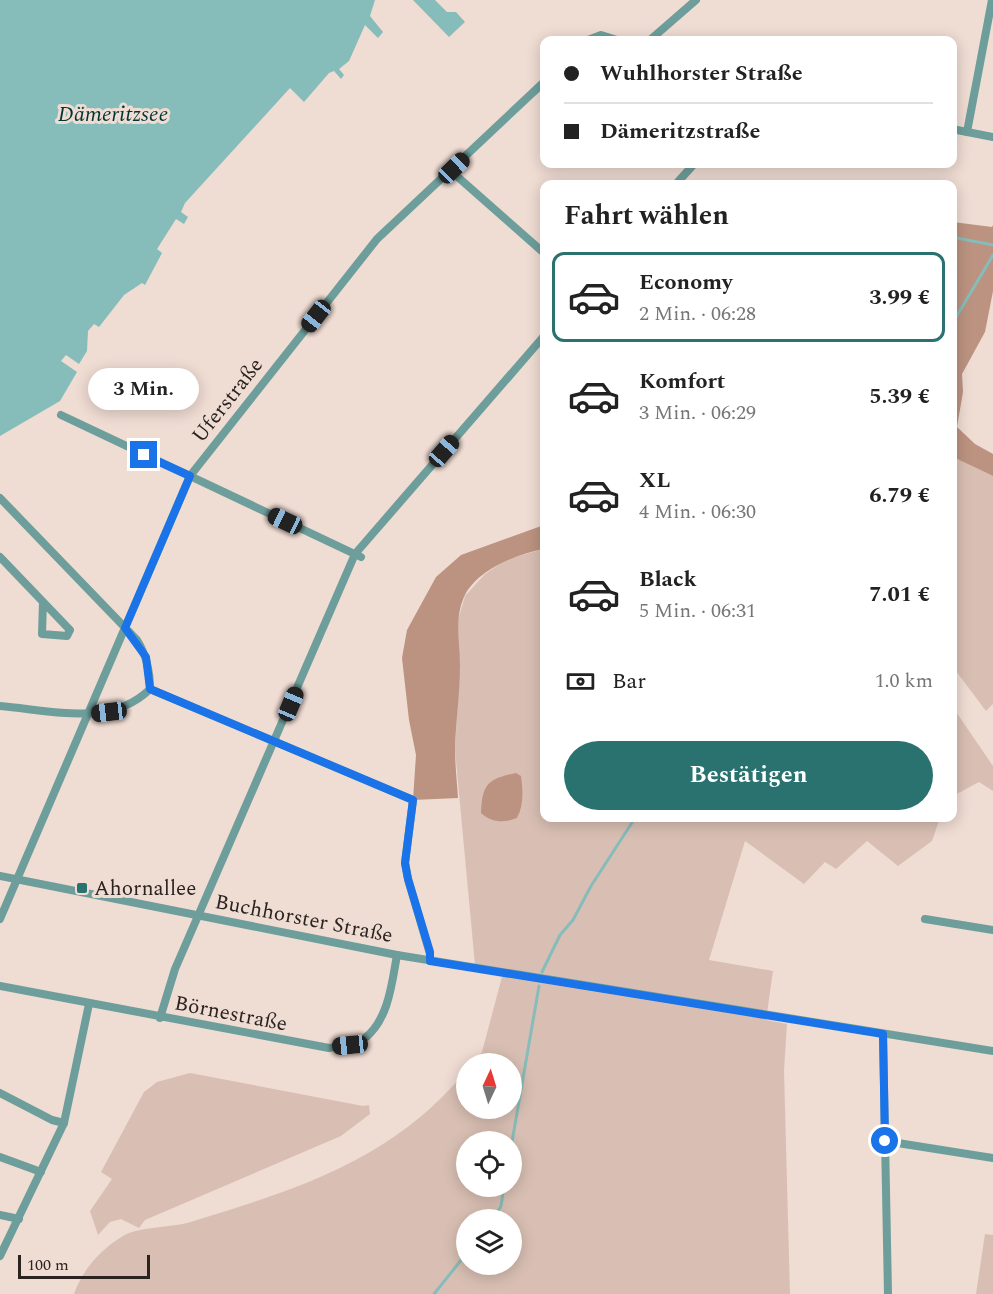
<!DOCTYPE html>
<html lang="de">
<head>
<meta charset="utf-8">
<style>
	:root { --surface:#fff; --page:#f6f6f6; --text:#222; --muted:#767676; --line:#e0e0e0; --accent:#29726f }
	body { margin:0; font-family:Spectral,serif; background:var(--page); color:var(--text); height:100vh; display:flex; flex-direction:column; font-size:22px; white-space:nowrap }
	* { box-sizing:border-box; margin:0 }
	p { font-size:20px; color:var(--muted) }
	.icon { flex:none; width:33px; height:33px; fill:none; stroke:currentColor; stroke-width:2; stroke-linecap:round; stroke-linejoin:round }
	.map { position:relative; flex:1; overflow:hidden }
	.sheet { position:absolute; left:540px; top:180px; width:417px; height:642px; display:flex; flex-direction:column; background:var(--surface); border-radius:12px; box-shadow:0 3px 15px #0003 }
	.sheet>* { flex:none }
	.top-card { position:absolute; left:540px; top:36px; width:417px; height:132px; border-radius:12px; box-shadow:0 3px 15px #0003; display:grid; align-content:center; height:132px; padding:0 24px; background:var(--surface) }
	.needle { width:39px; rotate:4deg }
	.buttons { position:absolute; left:456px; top:1053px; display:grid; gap:12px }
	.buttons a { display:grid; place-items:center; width:66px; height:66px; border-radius:50%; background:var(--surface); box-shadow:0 3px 15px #0003; font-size:30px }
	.scale { position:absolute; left:18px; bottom:15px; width:132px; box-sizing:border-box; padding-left:6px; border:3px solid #2a2320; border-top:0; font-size:16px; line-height:21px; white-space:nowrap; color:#2a2320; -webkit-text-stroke:4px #efdcd3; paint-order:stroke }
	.end { position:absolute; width:27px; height:27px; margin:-14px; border:8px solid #1a73e8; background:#fff; box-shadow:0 0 0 3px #fff }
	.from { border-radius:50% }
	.bubble { position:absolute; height:42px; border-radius:21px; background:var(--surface); box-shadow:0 3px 15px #0003; font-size:20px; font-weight:700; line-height:42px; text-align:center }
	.car { position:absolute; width:18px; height:36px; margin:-18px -9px; border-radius:8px; box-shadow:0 0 4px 2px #0007; background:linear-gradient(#222 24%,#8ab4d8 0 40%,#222 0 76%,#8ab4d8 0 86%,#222 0) }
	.top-card b { display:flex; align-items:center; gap:21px; height:57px; font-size:22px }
	.top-card b+b { border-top:2px solid var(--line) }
	.top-card i { width:15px; height:15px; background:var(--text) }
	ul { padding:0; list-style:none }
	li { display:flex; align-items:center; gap:18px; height:90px; margin:0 12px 9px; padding:0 12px; border:3px solid transparent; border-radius:12px }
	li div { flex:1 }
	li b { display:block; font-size:22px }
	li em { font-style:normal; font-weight:700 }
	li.current { border-color:var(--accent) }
	li>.icon { width:54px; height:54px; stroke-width:1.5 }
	h2 { padding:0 24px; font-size:27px; line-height:72px }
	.pay { display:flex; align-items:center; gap:15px; height:66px; padding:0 24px; font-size:22px }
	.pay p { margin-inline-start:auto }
	.button { display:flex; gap:12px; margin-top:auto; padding:12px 24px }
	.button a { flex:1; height:69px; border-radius:36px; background:var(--accent); color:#fff; font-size:24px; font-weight:700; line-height:69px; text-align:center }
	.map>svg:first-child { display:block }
	.green { fill:#d9bfb3; fill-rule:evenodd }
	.forest { fill:#bc9380 }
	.water { fill:#86bcb9 }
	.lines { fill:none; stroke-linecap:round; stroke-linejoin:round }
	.stream { stroke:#86bcb9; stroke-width:3 }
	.minor { stroke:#6d9e9b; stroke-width:8 }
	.route { stroke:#1a73e8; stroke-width:8 }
	.poi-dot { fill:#29726f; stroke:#efdcd3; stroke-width:2 }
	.labels { text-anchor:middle; stroke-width:6; stroke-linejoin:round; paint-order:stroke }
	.street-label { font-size:21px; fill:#2a2320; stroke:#efdcd3 }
	.poi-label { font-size:21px; fill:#2a2320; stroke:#efdcd3; text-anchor:start }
	.water-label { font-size:22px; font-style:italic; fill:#003432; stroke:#efdcd3 }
</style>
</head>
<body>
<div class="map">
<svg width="993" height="1294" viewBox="0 0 993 1294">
	<rect width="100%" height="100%" fill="#efdcd3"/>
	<g class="green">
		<path d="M 953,457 L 993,476 L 993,704 L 986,711 L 953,667 Z"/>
		<path d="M 544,549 L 544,818 L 940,818 L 932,841 L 898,866 L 867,841 L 836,869 L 825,862 L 804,884 L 745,841 L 709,960 L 773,971 L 766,1020 L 787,1024 L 784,1070 L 790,1294 L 74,1294 C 83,1269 100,1250 123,1236 C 139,1226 174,1228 194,1221 C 300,1188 392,1160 466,1071 L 466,1108 L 512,1108 L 512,1064 L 473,1063 L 482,1052 L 503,973 L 475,965 L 455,750 L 460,663 L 457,646 L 458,620 L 465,596 L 485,574 L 507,559 ZM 466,1142 L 512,1142 L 512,1186 L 466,1186 ZM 466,1220 L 512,1220 L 512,1264 L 466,1264 Z"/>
		<path d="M 952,706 L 993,766 L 993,791 L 979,782 L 953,796 Z"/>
		<path d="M 190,1073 L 363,1106 L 369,1105 L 370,1114 L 341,1136 L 145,1220 L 139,1228 L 121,1219 L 110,1222 L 98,1235 L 90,1211 L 112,1179 L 101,1172 L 144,1092 L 157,1082 Z"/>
		<path d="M 985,1234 L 993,1235 L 993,1294 L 976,1294 Z"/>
	</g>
	<g class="forest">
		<path d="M 953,222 L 992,227 L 993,225 L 993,291 L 985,332 L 962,374 L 963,392 L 957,427 L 975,444 L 993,454 L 993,476 L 953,457 Z"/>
		<path d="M 544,525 L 544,549 C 517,554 476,570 464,597 C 454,620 460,642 460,665 C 460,693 456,720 455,748 C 455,764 457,782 458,798 L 413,800 L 416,755 L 409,720 L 402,658 L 407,630 L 436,577 L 461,555 Z"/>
		<path d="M 516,773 L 521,776 C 523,791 524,804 517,818 C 504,823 492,823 481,813 C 482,784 488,779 516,773 Z"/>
	</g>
	<g class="water">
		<path d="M 0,0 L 375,0 L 370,16 L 383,32 L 378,38 L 365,25 L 349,61 L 339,69 L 344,75 L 341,79 L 334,71 L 329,73 L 304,102 L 290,88 L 185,203 L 181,212 L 188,217 L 184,224 L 176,219 L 157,249 L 162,253 L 145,285 L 142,283 L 124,295 L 99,327 L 94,324 L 88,331 L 87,351 L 79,364 L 66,355 L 61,361 L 77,372 L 60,401 L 0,436 Z"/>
		<path d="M 413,0 L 435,0 L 447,12 L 456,12 L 465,22 L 449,37 Z"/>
	</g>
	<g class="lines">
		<g class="stream">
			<path d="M 952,237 L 993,245"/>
			<path d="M 952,324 L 993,255"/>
			<path d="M 542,972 L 560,935 L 573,920 L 591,886 L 635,818"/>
			<path d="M 512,1142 L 539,986"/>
			<path d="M 493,1220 L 501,1206 L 504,1186"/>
			<path d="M 434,1294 L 466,1254"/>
		</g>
		<g class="minor">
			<path d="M 588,40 L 601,35 L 617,40"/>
			<path d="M 650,40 L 696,0"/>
			<path d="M 952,129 L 993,137"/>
			<path d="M 967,132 L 992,0"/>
			<path d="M 451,171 L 544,253"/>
			<path d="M 676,184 L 694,164"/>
			<path d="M 61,415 L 361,557"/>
			<path d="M 0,498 L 137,640 C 147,656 150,671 150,689 C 111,728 49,710 0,706"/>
			<path d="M 0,557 L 70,630 L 67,636 L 42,634 L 43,602"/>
			<path d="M 150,689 L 413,800 L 405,863 L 408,879 L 430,954 L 430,961"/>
			<path d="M 0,876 L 397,955 L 993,1051"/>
			<path d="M 0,919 L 190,476 L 377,239 L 544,82"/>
			<path d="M 925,919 L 993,930"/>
			<path d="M 0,986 L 329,1048 C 341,1046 356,1046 365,1038 C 389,1019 392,982 397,955"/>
			<path d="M 160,1018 L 175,969 L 355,554 L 544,336"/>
			<path d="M 883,1034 L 888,1294"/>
			<path d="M 0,1093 L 52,1120 L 64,1123"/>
			<path d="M 885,1141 L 993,1158"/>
			<path d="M 0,1157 L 41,1172"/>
			<path d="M 0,1215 L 19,1219"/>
			<path d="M 0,1256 L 64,1123 L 89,1004"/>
		</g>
	</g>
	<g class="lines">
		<path class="route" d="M 144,455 L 190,476 L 125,628 L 146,657 L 150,689 L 413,800 L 405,863 L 408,879 L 430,952 L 430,961 L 883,1034 L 885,1141"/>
	</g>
	<rect class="poi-dot" x="76" y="882" width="12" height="12" rx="3"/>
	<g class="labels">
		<g class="street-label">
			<text transform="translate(227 400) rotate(-52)" y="7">Uferstraße</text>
			<text transform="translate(304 918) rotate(11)" y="7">Buchhorster Straße</text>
			<text transform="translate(231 1013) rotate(11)" y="7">Börnestraße</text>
		</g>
		<g class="poi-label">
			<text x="94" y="895">Ahornallee</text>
		</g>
		<g class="water-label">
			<text x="113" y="121">Dämeritzsee</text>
		</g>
	</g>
</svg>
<div class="buttons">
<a><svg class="needle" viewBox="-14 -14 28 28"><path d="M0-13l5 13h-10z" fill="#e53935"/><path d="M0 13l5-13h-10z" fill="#767676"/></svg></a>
<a><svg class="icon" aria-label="locate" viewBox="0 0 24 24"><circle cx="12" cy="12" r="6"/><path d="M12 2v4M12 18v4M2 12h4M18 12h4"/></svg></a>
<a><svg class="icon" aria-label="layers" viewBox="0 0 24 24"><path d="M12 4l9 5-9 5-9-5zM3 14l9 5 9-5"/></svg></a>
</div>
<div class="scale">100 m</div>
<i class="end from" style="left:885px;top:1141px"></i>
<i class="end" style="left:144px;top:455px"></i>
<div class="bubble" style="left:88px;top:368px;width:111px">3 Min.</div>
<i class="car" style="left:454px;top:168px;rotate:46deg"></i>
<i class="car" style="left:316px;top:316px;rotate:218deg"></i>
<i class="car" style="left:444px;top:451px;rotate:41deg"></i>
<i class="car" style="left:285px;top:521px;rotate:295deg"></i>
<i class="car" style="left:291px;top:704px;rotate:23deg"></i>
<i class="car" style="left:109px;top:712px;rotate:263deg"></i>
<i class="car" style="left:350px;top:1045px;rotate:264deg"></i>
<div class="top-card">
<b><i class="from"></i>Wuhlhorster Straße</b>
<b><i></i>Dämeritzstraße</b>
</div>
<section class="sheet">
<h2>Fahrt wählen</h2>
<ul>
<li class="current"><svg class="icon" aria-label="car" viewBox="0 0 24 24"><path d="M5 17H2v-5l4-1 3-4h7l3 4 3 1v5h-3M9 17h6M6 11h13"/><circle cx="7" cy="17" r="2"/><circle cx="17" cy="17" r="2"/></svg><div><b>Economy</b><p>2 Min. · 06:28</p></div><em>3.99 €</em></li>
<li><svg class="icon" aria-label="car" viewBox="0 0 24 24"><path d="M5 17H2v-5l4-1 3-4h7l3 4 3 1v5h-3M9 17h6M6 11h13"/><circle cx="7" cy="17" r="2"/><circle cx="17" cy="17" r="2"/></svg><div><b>Komfort</b><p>3 Min. · 06:29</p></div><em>5.39 €</em></li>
<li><svg class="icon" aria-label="car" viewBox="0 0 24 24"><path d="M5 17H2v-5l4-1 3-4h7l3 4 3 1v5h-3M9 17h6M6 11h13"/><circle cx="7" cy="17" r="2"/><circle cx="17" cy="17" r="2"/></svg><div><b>XL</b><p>4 Min. · 06:30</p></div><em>6.79 €</em></li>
<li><svg class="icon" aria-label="car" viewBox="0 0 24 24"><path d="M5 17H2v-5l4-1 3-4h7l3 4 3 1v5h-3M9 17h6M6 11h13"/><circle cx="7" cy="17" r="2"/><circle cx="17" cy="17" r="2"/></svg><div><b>Black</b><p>5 Min. · 06:31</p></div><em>7.01 €</em></li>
</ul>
<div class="pay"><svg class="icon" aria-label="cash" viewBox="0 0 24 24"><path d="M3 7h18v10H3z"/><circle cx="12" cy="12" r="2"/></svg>Bar<p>1.0 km</p></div>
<div class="button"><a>Bestätigen</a></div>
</section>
</div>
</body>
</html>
